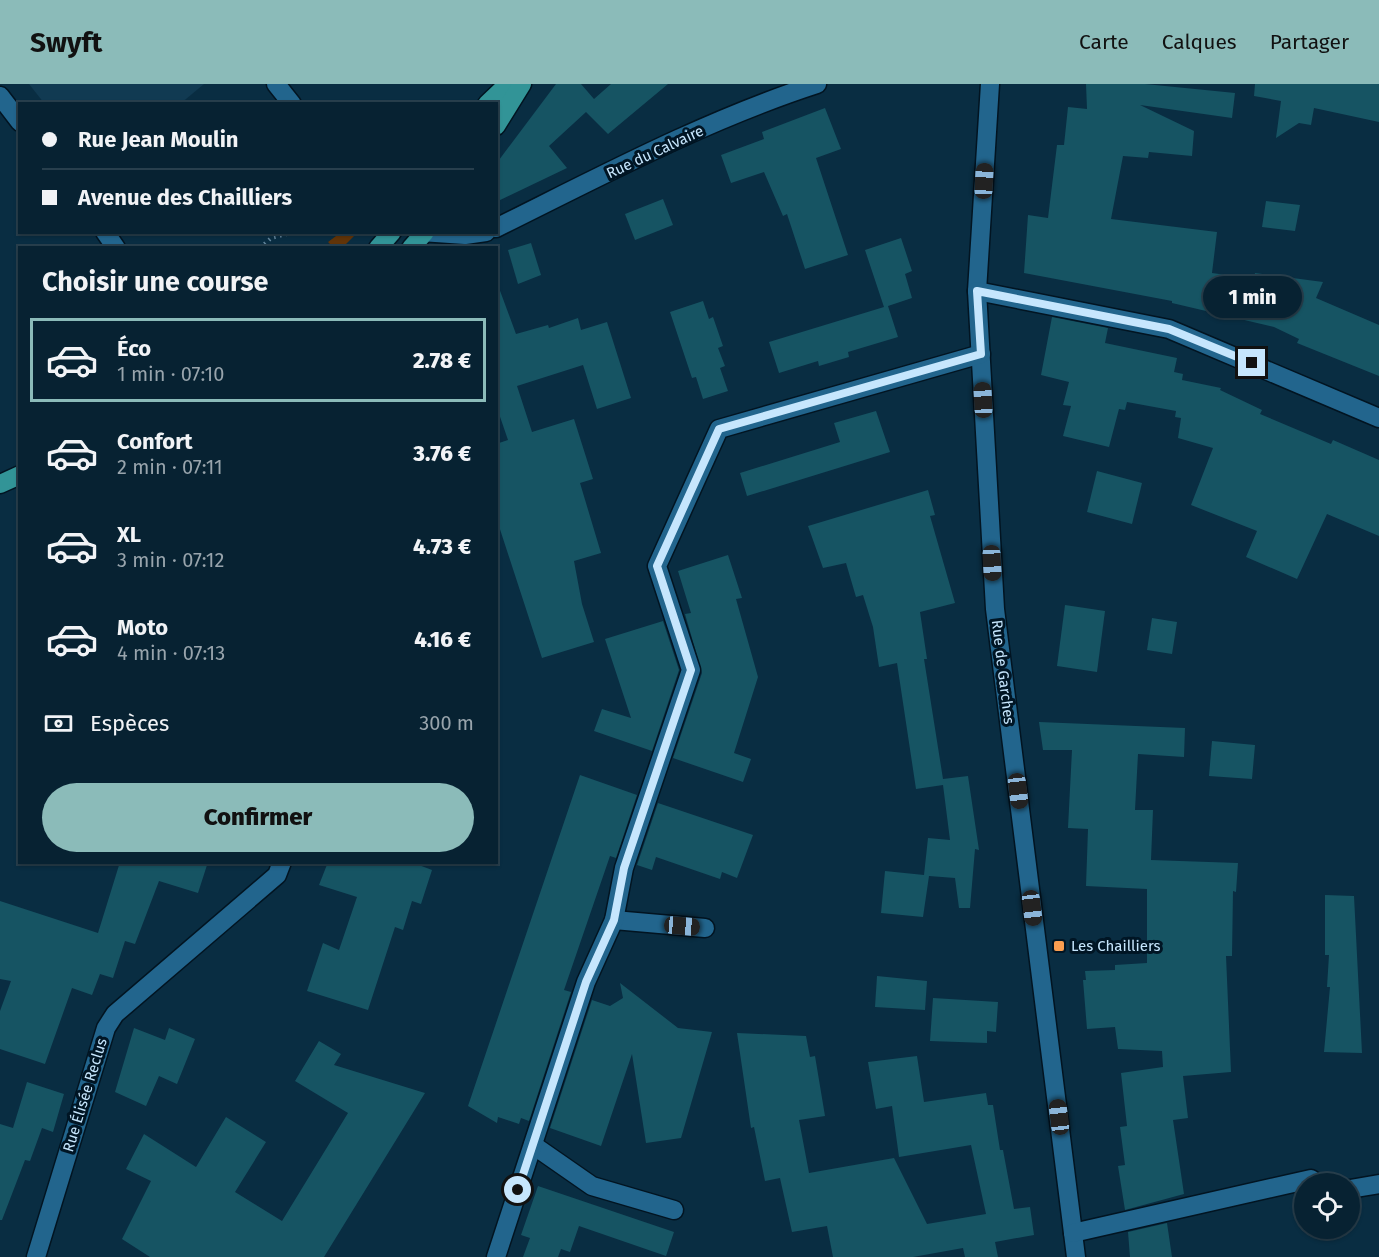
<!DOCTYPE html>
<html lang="fr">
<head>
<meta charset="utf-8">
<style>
	:root { --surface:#072232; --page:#152f3e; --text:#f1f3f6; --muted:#98a4ac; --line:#283f4d; --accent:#8bbbb9 }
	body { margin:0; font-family:"Fira Sans",sans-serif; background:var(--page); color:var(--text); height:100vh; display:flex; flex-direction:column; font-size:22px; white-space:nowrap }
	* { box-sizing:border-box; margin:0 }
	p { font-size:20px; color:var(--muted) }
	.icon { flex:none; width:33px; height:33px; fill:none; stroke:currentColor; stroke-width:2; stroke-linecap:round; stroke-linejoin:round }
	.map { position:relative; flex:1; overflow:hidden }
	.panel { position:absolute; left:18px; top:162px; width:480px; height:618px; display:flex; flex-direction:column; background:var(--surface); border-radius:0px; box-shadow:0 2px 4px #0004,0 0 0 2px var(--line) }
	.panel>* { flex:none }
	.top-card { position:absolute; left:18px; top:18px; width:480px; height:132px; border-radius:0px; box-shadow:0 2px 4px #0004,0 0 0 2px var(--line); display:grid; align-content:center; height:132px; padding:0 24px; background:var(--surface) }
	.buttons { position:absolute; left:1294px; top:1089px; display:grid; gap:12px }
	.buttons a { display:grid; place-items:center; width:66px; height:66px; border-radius:50%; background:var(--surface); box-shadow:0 2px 4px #0004,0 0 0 2px var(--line); font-size:30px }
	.end { position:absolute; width:27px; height:27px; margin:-14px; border:8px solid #c6e6fd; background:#111; box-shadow:0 0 0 3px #111 }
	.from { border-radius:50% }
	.bubble { position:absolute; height:42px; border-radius:21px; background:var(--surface); box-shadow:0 2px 4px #0004,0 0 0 2px var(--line); font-size:20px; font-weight:800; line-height:42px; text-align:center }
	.car { position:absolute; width:18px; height:36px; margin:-18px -9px; border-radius:8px; box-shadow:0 0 4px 2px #0007; background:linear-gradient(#222 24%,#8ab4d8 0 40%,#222 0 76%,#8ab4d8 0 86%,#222 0) }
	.top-card b { display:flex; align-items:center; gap:21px; height:57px; font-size:22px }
	.top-card b+b { border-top:2px solid var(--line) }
	.top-card i { width:15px; height:15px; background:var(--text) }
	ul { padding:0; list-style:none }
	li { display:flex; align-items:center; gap:18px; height:84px; margin:0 12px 9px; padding:0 12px; border:3px solid transparent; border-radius:0px }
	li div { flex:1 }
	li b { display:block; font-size:22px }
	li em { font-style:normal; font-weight:800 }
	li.selected { border-color:var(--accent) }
	li>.icon { width:54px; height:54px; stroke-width:1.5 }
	h2 { padding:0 24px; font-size:27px; line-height:72px }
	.pay { display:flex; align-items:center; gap:15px; height:66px; padding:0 24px; font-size:22px }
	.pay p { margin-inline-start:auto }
	.button { display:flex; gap:12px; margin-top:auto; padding:12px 24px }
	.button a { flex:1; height:69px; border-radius:36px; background:var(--accent); color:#111; font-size:24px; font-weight:800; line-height:69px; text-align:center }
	header { display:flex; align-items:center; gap:36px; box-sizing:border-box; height:84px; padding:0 30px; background:var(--accent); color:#111 }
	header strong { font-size:28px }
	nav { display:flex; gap:33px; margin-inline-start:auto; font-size:21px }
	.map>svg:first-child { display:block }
	.built { fill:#113a52 }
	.green { fill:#613408 }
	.building { fill:#165463 }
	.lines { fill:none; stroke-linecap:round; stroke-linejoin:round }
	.minor-casing { stroke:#021421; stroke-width:21 }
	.major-casing { stroke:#021421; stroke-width:21 }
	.path { stroke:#63859b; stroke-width:4; stroke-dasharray:1.5 4.5; stroke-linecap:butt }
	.minor { stroke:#22658d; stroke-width:18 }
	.major { stroke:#329497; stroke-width:18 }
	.route { stroke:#c6e6fd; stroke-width:8 }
	.poi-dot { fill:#fb9e50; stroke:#001524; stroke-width:2 }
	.labels { text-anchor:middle; stroke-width:6; stroke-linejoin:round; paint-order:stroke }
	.street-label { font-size:15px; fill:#c6e6fd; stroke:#001524 }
	.poi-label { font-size:15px; fill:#c6e6fd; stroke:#001524; text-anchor:start }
</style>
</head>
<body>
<header>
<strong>Swyft</strong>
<nav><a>Carte</a><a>Calques</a><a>Partager</a></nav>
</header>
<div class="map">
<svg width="1379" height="1173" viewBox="0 0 1379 1173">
	<rect width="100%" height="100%" fill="#092d42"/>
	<path class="built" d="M 29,0 L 204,0 L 180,20 L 44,19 Z"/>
	<path class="green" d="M 340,149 L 340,148 L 357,149 L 343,163 L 333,163 L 328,158 Z"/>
	<g class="building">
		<path d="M 556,0 L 581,0 L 594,15 L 611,0 L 668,0 L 608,50 L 586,28 L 549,62 L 567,84 L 496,118 L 496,80 Z"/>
		<path d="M 1086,0 L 1145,0 L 1235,9 L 1232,34 L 1140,21 L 1194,47 L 1192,72 L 1149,68 L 1148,74 L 1123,72 L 1111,135 L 1217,148 L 1212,189 L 1254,195 L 1255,189 L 1323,198 L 1316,214 L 1379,241 L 1379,292 L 1297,259 L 1299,255 L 1274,243 L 1172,219 L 1172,217 L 1024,189 L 1028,131 L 1048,134 L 1057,61 L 1064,61 L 1068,23 L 1087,25 Z"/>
		<path d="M 1255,0 L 1379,0 L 1379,38 L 1314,24 L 1311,41 L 1299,39 L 1276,54 L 1281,17 L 1254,12 Z"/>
		<path d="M 825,24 L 841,65 L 816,74 L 848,171 L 805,185 L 787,130 L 783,132 L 764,88 L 731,99 L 721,71 L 764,55 L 762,48 Z"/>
		<path d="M 663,115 L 673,141 L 635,156 L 625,130 Z"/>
		<path d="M 1266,117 L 1300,121 L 1295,147 L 1262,143 Z"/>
		<path d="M 901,154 L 912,187 L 905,190 L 912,214 L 888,222 L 898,253 L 848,268 L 849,273 L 819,282 L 818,277 L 779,289 L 769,258 L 884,223 L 865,166 Z"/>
		<path d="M 531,159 L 541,191 L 518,200 L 508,166 Z"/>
		<path d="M 499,204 L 516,250 L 548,241 L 549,244 L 578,234 L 581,246 L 607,238 L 631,314 L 597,325 L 583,281 L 517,302 L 532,348 L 574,335 L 593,395 L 580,399 L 601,469 L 574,477 L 582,520 L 594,558 L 542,574 L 496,433 L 496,360 L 508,356 L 496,321 L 496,205 Z"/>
		<path d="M 703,217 L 709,235 L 713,233 L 723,262 L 718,264 L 725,282 L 720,284 L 728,307 L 703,315 L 696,293 L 692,294 L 670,228 Z"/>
		<path d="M 1052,233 L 1108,244 L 1105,259 L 1177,274 L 1174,288 L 1183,290 L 1182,296 L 1221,304 L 1220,306 L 1262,326 L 1260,330 L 1331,360 L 1333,356 L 1379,376 L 1379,452 L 1327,430 L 1297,495 L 1246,473 L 1257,447 L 1191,421 L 1213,364 L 1178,354 L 1181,334 L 1175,333 L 1176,327 L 1127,318 L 1125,326 L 1119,325 L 1109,363 L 1063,352 L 1071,322 L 1063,321 L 1069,298 L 1041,291 Z"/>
		<path d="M 876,327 L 890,368 L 747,412 L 740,389 L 840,358 L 834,339 Z"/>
		<path d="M 1097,387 L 1142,399 L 1132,440 L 1087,428 Z"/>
		<path d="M 928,406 L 935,431 L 930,432 L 955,519 L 920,528 L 927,575 L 924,575 L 943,695 L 968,692 L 979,766 L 975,765 L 970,824 L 959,824 L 955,794 L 929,792 L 923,833 L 881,829 L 885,787 L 924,791 L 928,754 L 950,756 L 943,701 L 916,705 L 897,579 L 879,583 L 873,543 L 863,511 L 856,513 L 846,479 L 823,484 L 808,442 Z"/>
		<path d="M 728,471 L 742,514 L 736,515 L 758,593 L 734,669 L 751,675 L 743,698 L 673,674 L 702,589 L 685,530 L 691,529 L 678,487 Z"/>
		<path d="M 1065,521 L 1105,527 L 1097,588 L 1057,582 Z"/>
		<path d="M 1152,534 L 1177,538 L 1172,570 L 1147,566 Z"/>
		<path d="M 663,537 L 679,586 L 652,667 L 594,647 L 602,625 L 631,634 L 605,555 Z"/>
		<path d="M 1039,638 L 1185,644 L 1184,673 L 1138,670 L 1135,726 L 1153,726 L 1151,776 L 1238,779 L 1236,808 L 1233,807 L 1232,872 L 1226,872 L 1231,988 L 1183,992 L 1188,1034 L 1173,1036 L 1184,1110 L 1125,1126 L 1118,1082 L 1125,1081 L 1120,1043 L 1127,1042 L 1121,989 L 1163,983 L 1162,967 L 1118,965 L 1115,943 L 1087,945 L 1083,896 L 1086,896 L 1085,887 L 1115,886 L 1115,881 L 1147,879 L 1147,805 L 1086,802 L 1088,745 L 1068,744 L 1072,666 L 1043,666 Z"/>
		<path d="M 1212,657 L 1255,661 L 1252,695 L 1209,692 Z"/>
		<path d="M 580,691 L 637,711 L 616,774 L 610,772 L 564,906 L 571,908 L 529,1037 L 521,1034 L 519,1040 L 498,1033 L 497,1039 L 468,1022 Z"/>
		<path d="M 658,719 L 753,751 L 737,794 L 722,788 L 720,795 L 656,773 L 652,786 L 637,781 Z"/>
		<path d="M 120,778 L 208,778 L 198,809 L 159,797 L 135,860 L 125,857 L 113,894 L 100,890 L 92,911 L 72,904 L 45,980 L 0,965 L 0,927 L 11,897 L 0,895 L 0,817 L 98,849 Z"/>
		<path d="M 328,778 L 411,778 L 432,786 L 421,820 L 412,817 L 403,846 L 395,843 L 368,926 L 307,907 L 323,859 L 339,866 L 357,813 L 319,801 Z"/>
		<path d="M 1325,811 L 1354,812 L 1362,969 L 1324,968 L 1330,903 L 1327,903 L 1329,871 L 1325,871 Z"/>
		<path d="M 877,892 L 927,897 L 925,926 L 875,923 Z"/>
		<path d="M 620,899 L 678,944 L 712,948 L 681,1054 L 646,1059 L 632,970 L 601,1062 L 550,1044 L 592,916 L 610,922 L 623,914 Z"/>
		<path d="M 933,914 L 998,918 L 996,948 L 987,947 L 987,959 L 930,957 Z"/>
		<path d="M 134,944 L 165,956 L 169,944 L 195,955 L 177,1000 L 159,992 L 146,1022 L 115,1008 Z"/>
		<path d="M 737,949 L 806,952 L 810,973 L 815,972 L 825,1032 L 799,1036 L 809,1089 L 894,1074 L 927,1140 L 986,1130 L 971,1061 L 899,1073 L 892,1022 L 876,1025 L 868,978 L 917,972 L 924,1018 L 986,1009 L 988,1021 L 993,1021 L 1000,1066 L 1003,1066 L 1014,1125 L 1030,1123 L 1034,1151 L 995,1158 L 998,1173 L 965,1173 L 963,1164 L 913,1173 L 833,1173 L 827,1142 L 792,1148 L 780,1094 L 765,1097 L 754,1043 L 751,1044 Z"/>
		<path d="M 319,957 L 341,970 L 334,981 L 425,1009 L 324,1173 L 150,1173 L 122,1155 L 151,1097 L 126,1085 L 144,1050 L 196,1083 L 226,1033 L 266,1058 L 235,1108 L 282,1137 L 348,1029 L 295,997 Z"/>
		<path d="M 27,998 L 64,1010 L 53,1048 L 42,1044 L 30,1077 L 25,1076 L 2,1136 L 0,1136 L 0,1040 L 13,1044 Z"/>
		<path d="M 538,1102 L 674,1148 L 666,1172 L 579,1142 L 570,1168 L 561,1165 L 558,1173 L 523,1173 L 530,1154 L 521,1151 Z"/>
		<path d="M 1167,1139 L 1172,1173 L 1130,1173 L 1128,1148 Z"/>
	</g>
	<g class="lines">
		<g class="minor-casing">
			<g id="minor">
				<path d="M 276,0 L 292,20"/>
				<path d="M 990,0 L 977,207 L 995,525 L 1076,1173"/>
				<path d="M 0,12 L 20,38"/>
				<path d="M 496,144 C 601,92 706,36 817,0"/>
				<path d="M 105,148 L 116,164"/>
				<path d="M 421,148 L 465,151 L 486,148"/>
				<path d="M 977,207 L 1169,245 L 1379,334"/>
				<path d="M 614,836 L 705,844"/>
				<path d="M 533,1061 L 592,1102 L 674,1126"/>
				<path d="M 1350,1105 L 1379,1100"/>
				<path d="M 1073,1149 L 1311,1095 L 1318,1100"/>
				<path d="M 36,1173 L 106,944 L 115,930 L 277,791 L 282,778"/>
				<path d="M 496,1173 L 586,898 L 614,836 L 624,784 L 691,586 L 657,482 L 719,345 L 981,270"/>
			</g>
		</g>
		<g class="major-casing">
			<g id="major">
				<path d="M 487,20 L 508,0"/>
				<path d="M 496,42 L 522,0"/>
				<path d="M 378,164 L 392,148"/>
				<path d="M 411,164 L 425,148"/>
				<path d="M 0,400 L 20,391"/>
			</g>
		</g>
		<path class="path" d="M 260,164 L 271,154 L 295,148"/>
		<use href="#minor" class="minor"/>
		<use href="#major" class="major"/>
	</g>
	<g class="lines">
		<path class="route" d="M 518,1106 L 586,898 L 614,836 L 624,784 L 691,586 L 657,482 L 719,345 L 981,270 L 977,207 L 1169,245 L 1252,279"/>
	</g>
	<rect class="poi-dot" x="1053" y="856" width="12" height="12" rx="3"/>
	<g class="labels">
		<g class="street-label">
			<text transform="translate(655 68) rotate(-25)" y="5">Rue du Calvaire</text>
			<text transform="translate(1003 588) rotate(83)" y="5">Rue de Garches</text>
			<text transform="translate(85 1011) rotate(-73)" y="5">Rue Élisée Reclus</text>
		</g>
		<g class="poi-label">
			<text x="1071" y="867">Les Chailliers</text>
		</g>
	</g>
</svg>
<div class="buttons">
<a><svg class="icon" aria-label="locate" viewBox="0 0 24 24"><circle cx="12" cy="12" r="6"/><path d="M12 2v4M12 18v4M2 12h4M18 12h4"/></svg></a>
</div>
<i class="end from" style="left:518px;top:1106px"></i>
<i class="end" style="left:1252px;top:279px"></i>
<div class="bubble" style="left:1203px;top:192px;width:99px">1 min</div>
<i class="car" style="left:984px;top:97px;rotate:3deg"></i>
<i class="car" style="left:983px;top:316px;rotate:357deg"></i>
<i class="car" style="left:992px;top:479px;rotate:177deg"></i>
<i class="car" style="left:1018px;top:707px;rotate:173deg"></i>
<i class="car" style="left:1032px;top:824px;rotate:173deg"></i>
<i class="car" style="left:682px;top:842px;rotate:95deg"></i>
<i class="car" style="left:1059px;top:1033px;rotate:353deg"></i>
<div class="top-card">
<b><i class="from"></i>Rue Jean Moulin</b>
<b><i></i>Avenue des Chailliers</b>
</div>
<section class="panel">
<h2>Choisir une course</h2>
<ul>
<li class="selected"><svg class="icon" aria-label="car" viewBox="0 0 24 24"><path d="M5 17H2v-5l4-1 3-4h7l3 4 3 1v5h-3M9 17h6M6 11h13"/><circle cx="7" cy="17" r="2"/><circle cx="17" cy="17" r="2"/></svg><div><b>Éco</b><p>1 min · 07:10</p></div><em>2.78 €</em></li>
<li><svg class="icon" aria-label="car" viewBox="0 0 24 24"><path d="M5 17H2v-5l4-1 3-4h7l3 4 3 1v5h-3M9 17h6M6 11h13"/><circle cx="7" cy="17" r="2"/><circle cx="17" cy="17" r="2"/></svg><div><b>Confort</b><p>2 min · 07:11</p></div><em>3.76 €</em></li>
<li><svg class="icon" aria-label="car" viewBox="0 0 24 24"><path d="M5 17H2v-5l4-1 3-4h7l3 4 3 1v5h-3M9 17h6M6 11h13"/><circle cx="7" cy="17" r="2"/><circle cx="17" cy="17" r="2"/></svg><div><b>XL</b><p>3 min · 07:12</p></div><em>4.73 €</em></li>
<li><svg class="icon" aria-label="car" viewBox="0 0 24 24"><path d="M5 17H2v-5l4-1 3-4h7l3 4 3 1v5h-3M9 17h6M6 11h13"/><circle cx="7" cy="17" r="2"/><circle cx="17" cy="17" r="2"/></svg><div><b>Moto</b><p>4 min · 07:13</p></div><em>4.16 €</em></li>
</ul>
<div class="pay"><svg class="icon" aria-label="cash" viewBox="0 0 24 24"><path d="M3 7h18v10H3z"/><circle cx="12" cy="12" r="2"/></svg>Espèces<p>300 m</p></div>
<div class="button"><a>Confirmer</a></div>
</section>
</div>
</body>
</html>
